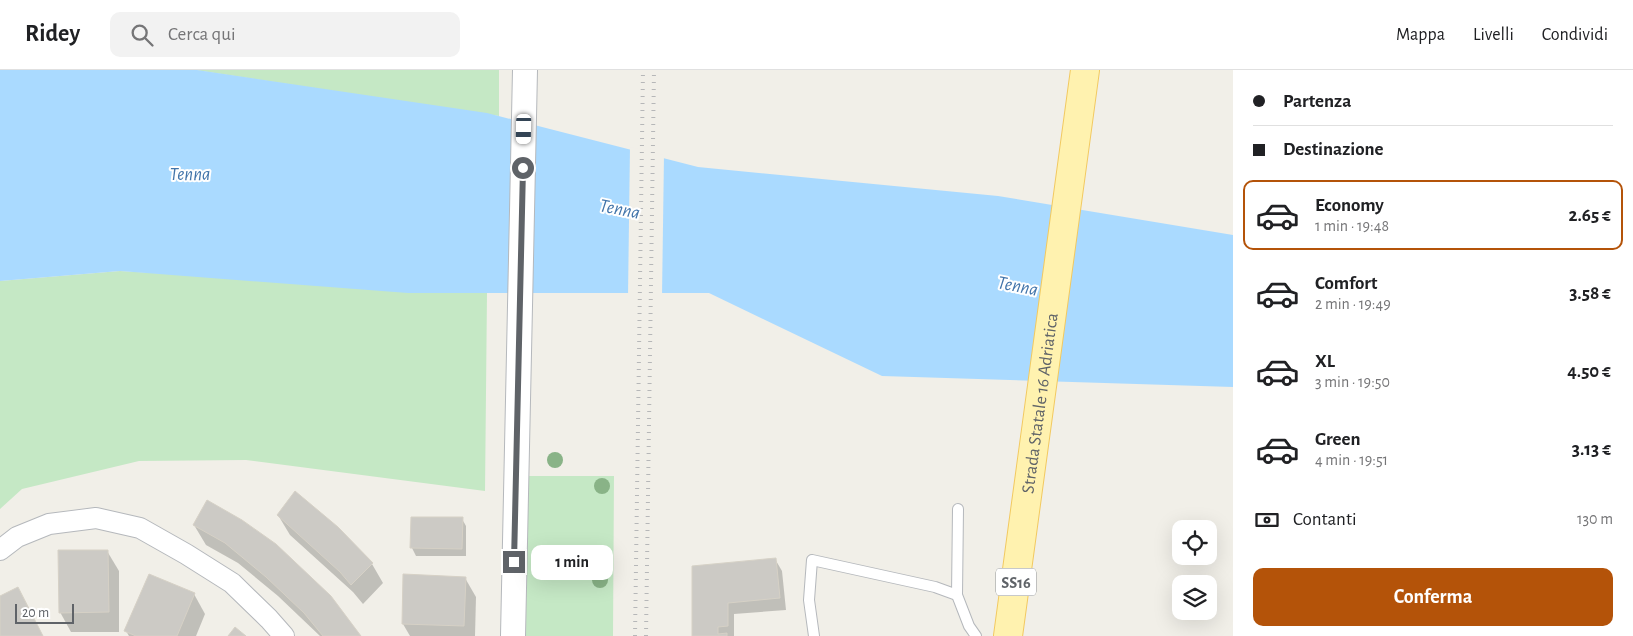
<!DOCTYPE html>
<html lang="it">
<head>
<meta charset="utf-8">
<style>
	:root { --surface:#fff; --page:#f2f2f2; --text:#202124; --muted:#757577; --line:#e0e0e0; --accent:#b45309 }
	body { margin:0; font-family:"Alegreya Sans",sans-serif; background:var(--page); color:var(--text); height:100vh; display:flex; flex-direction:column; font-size:19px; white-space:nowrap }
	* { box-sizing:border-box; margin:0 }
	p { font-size:16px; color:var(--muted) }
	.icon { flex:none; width:28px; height:28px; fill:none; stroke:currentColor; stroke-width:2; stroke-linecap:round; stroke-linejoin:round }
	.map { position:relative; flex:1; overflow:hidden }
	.side { display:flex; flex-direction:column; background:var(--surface); width:400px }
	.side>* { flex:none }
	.banner { display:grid; align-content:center; height:110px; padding:0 20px; background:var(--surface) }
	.fabs { position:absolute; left:1172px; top:450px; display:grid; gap:10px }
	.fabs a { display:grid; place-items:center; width:45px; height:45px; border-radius:10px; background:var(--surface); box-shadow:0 5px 20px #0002; font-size:25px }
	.scale { position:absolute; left:15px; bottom:12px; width:59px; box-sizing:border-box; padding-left:5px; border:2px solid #5f6368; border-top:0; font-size:14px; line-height:18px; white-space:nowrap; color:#5f6368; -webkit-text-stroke:4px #fff; paint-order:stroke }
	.end { position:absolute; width:22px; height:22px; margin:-11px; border:6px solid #5f6368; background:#fff; box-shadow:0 0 0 2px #fff }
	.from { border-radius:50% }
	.bubble { position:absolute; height:35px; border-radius:10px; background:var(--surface); box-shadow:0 5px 20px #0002; font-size:16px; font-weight:700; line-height:35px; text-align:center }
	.car { position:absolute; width:15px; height:30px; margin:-15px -8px; border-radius:6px; box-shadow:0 0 4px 1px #0007; background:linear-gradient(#fff 24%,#345 0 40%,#fff 0 76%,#345 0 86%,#fff 0) }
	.banner b { display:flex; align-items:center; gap:18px; height:48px; font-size:19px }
	.banner b+b { border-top:1px solid var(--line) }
	.banner i { width:12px; height:12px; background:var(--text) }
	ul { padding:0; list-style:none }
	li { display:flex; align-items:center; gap:15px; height:70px; margin:0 10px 8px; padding:0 10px; border:2px solid transparent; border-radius:10px }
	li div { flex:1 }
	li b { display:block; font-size:19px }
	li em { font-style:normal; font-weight:700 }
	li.on { border-color:var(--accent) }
	li>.icon { width:45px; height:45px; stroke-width:1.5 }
	.pay { display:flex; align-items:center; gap:12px; height:55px; padding:0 20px; font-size:19px }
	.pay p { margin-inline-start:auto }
	.button { display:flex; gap:10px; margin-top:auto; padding:10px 20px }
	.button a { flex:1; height:58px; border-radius:10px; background:var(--accent); color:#fff; font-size:20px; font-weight:700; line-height:58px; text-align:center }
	header { display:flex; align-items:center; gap:30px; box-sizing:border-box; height:70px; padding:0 25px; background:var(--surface); border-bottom:1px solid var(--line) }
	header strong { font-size:24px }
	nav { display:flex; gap:28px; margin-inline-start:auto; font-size:18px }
	.search { width:350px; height:45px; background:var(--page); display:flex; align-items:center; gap:12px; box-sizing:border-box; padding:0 18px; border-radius:10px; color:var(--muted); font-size:19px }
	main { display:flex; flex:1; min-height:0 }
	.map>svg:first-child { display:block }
	.green { fill:#c5e8c5 }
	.water { fill:#aadaff }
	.pier { fill:#f1efe8 }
	.shadow { fill:#0003 }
	.building { fill:#cccac5; stroke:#d6d1c6 }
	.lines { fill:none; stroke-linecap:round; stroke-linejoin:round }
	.service-casing { stroke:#b5b8bc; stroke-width:12 }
	.minor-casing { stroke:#b5b8bc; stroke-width:22 }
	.tertiary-casing { stroke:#b5b8bc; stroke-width:26 }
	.primary-casing { stroke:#f2c960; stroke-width:30 }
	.service { stroke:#fff; stroke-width:10 }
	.minor { stroke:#fff; stroke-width:20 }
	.tertiary { stroke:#fff; stroke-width:24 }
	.primary { stroke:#fff2af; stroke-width:28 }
	.rail { stroke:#b6b7b8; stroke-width:4; stroke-dasharray:1 6; stroke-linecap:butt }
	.tree { fill:#89b387 }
	.route { stroke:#5f6368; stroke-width:6 }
	.labels { text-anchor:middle; stroke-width:4; stroke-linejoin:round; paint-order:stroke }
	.shield { fill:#fff; stroke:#8f9295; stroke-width:1 }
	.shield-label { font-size:16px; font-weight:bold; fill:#5f6368 }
	.street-label { font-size:18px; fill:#5f6368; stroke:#fff }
	.water-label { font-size:19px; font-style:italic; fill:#4174aa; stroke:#fff }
</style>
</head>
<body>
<header>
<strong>Ridey</strong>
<div class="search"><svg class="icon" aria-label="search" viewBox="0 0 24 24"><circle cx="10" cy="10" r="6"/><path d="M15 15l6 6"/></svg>Cerca qui</div>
<nav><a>Mappa</a><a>Livelli</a><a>Condividi</a></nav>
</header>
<main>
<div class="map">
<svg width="1233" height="566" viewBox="0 0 1233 566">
	<rect width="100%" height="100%" fill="#f1efe8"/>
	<g class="green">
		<path d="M 195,0 L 499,0 L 499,46 Z"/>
		<path d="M 120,201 L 487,223 L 485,421 L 246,390 L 139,391 L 22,419 L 0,439 L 0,211 Z"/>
		<path d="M 527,406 L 614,406 L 613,566 L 526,566 Z"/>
	</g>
	<path class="water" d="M 0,0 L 197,0 L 487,43 L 698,97 L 998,126 L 1233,165 L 1233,317 L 882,306 L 709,223 L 408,223 L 120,201 L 0,211 Z"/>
	<path class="pier" d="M 630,77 L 664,85 L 662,226 L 628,226 Z"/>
	<g class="shadow">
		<path d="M 208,432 L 360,566 L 320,566 L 278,526 L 238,493 L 206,475 L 194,455 Z"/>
		<path d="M 278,445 L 372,494 L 383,513 L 363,534 L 353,522 L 290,465 Z"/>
		<path d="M 462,449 L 466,456 L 466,486 L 416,486 L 412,478 Z"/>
		<path d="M 107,481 L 119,501 L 119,562 L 71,562 L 60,542 Z"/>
		<path d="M 775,489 L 782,501 L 786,540 L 734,544 L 734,566 L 694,566 L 693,497 Z"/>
		<path d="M 465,508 L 476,527 L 475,566 L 410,566 L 403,554 Z"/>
		<path d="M 194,524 L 205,544 L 196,566 L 129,566 L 126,561 Z"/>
	</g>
	<g class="building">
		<path d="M 295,421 L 338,457 L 373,493 L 351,515 L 340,502 L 277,445 Z"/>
		<path d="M 207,430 L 242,450 L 276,474 L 331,526 L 361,566 L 323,566 L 304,543 L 266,507 L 225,473 L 193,455 Z"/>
		<path d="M 411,447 L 463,447 L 462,479 L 410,478 Z"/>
		<path d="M 58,480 L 108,480 L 109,542 L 59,543 Z"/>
		<path d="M 776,488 L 780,528 L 728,533 L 728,556 L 718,557 L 718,564 L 727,563 L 727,566 L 692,566 L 692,496 Z"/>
		<path d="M 149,504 L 195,523 L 177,566 L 136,566 L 124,561 Z"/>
		<path d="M 403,504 L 466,507 L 464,556 L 402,554 Z"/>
		<path d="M 18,517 L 43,566 L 0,566 L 0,526 Z"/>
		<path d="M 235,557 L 246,566 L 228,566 Z"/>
	</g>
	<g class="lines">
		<g class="service-casing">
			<g id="service">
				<path d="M 958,439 L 957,525 L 969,556 L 976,566"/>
				<path d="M 814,566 L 809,530 L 812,490 L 935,517 L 957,525"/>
			</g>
		</g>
		<g class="minor-casing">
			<path id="minor" d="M 0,480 L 17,467 L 49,454 L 96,448 L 140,458 L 186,484 L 232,513 L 269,549 L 284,566"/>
		</g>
		<g class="tertiary-casing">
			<path id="tertiary" d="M 513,566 L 525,0"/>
		</g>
		<g class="primary-casing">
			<g id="primary">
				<path id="s1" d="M 1008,566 L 1085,0"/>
			</g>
		</g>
		<use href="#service" class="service"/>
		<use href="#minor" class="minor"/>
		<use href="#tertiary" class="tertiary"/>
		<use href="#primary" class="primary"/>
		<g class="rail">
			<path d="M 635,566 L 643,0"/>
			<path d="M 646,566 L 654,0"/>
		</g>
	</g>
	<g class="tree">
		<circle cx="555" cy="390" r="8"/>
		<circle cx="602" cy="416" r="8"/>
		<circle cx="601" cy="485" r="8"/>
		<circle cx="600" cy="510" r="8"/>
	</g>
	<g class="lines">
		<path class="route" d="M 514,492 L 523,98"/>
	</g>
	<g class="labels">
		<rect class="shield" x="996" y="498.5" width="40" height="27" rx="4"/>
		<g class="shield-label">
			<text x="1016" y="518">SS16</text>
		</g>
		<g class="street-label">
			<text dy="6" stroke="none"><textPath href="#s1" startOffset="235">Strada Statale 16 Adriatica</textPath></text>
		</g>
		<g class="water-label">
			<text x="190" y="110">Tenna</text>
			<text transform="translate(620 138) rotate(11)" y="7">Tenna</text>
			<text transform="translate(1018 215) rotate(11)" y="7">Tenna</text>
		</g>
	</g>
</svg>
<div class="fabs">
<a><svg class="icon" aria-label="locate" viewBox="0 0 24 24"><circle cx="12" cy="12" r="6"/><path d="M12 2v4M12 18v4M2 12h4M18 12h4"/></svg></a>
<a><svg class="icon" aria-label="layers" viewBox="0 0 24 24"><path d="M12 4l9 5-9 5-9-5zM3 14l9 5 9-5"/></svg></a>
</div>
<div class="scale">20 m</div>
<i class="end from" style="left:523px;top:98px"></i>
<i class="end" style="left:514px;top:492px"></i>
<div class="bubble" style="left:531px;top:475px;width:82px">1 min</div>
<i class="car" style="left:524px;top:59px;rotate:181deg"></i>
</div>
<section class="side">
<div class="banner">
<b><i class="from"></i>Partenza</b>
<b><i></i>Destinazione</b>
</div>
<ul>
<li class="on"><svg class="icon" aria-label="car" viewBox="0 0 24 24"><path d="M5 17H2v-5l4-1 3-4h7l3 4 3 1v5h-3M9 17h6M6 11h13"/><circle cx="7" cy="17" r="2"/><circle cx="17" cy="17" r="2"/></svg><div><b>Economy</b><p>1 min · 19:48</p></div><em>2.65 €</em></li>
<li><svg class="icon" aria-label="car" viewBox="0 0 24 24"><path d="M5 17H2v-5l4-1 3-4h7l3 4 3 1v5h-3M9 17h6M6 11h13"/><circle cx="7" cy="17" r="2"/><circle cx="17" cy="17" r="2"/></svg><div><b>Comfort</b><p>2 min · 19:49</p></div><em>3.58 €</em></li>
<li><svg class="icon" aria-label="car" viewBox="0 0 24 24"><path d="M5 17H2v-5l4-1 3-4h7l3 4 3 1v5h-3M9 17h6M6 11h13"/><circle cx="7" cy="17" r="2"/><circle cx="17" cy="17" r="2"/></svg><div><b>XL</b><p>3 min · 19:50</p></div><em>4.50 €</em></li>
<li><svg class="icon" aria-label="car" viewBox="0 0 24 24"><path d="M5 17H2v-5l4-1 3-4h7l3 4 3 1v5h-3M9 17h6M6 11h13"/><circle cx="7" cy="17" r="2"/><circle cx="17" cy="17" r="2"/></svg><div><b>Green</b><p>4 min · 19:51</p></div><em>3.13 €</em></li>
</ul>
<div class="pay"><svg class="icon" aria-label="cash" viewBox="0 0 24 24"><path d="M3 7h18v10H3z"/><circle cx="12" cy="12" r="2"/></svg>Contanti<p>130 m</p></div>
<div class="button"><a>Conferma</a></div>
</section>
</main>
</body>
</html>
